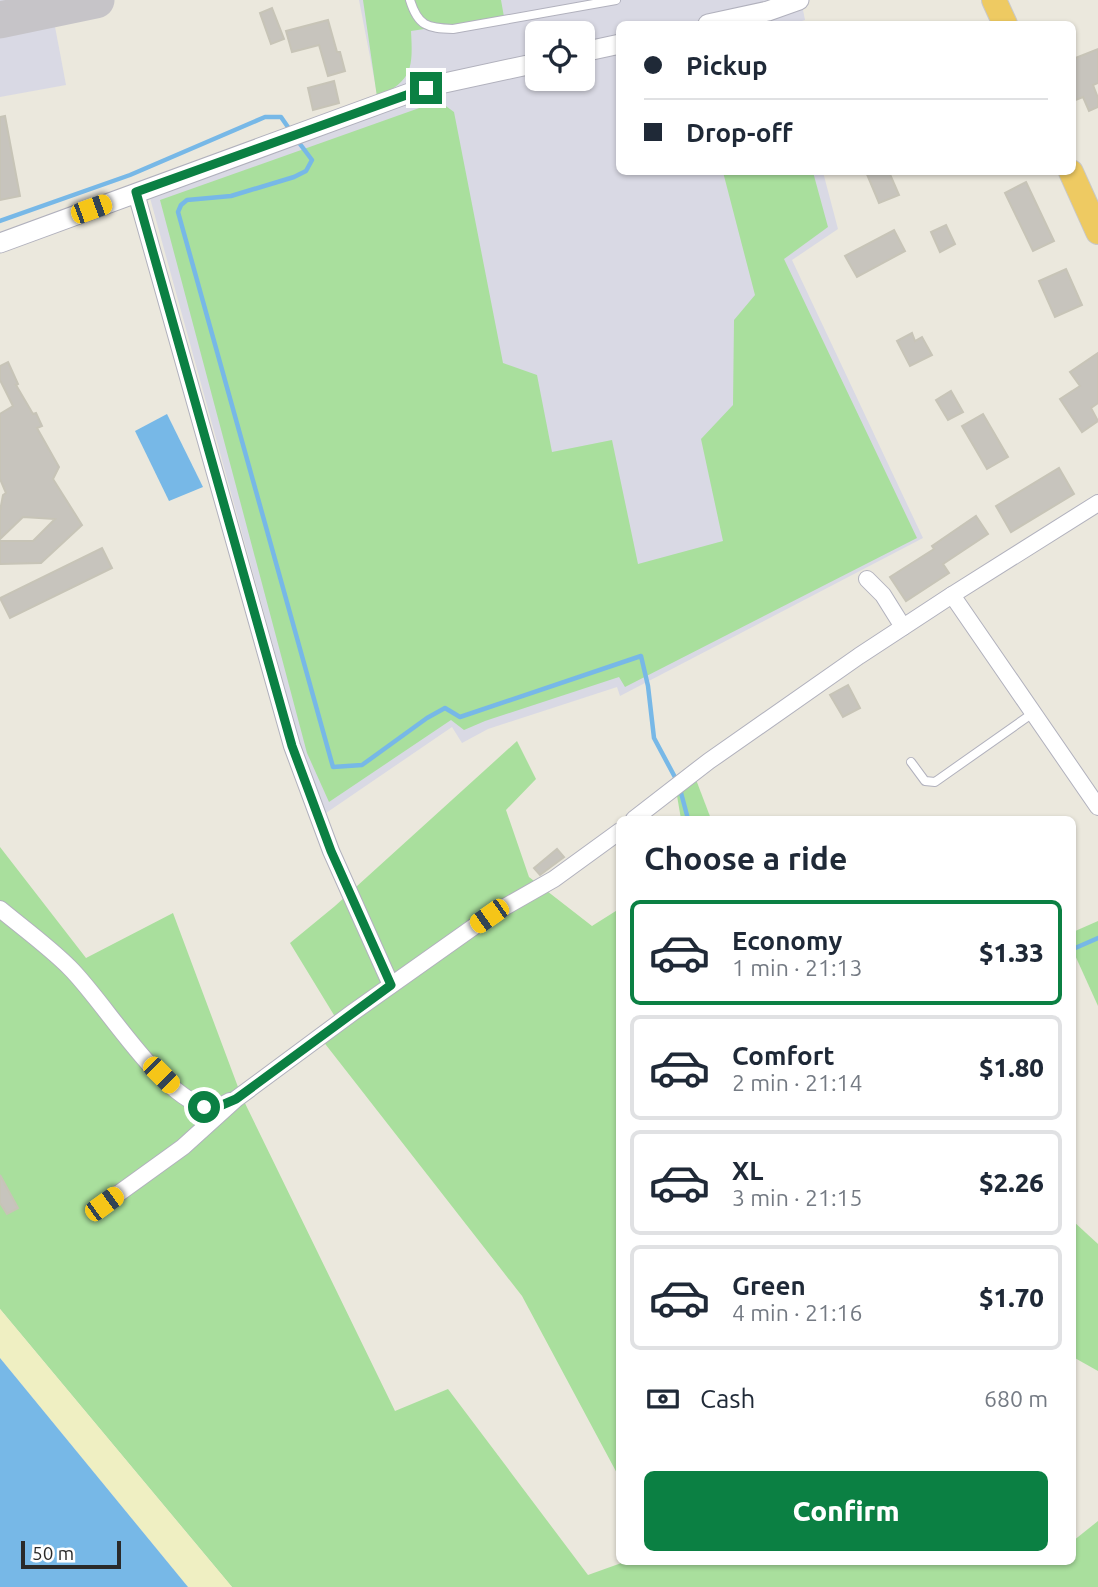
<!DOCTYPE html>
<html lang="en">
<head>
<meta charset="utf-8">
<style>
	:root { --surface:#fff; --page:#f6f6f7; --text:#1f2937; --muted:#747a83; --line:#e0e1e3; --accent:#0b8043 }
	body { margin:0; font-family:Ubuntu,sans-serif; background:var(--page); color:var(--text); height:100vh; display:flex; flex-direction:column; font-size:26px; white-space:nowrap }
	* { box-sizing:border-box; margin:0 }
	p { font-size:23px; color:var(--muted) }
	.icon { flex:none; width:38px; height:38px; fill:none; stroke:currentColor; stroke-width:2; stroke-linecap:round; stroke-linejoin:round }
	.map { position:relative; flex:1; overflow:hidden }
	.side { position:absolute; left:616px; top:816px; width:460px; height:749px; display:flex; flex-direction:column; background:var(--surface); border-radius:10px; box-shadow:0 2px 5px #0004 }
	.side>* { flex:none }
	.guide { position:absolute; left:616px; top:21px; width:460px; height:154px; border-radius:10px; box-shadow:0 2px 5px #0004; display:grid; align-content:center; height:154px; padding:0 28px; background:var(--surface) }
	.controls { position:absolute; left:525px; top:21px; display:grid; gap:14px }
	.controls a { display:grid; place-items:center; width:70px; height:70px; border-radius:10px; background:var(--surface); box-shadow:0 2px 5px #0004; font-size:35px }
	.scale { position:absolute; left:21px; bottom:18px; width:100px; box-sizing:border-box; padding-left:7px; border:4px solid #2a2a2a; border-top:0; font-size:19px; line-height:24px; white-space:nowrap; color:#2a2a2a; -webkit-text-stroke:5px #fff; paint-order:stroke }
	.end { position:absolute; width:32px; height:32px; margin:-16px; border:9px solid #0b8043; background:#fff; box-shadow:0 0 0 4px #fff }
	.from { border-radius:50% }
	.car { position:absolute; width:21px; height:42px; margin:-21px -10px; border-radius:9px; box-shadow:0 0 5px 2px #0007; background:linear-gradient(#f5c518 24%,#345 0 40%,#f5c518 0 76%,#345 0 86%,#f5c518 0) }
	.guide b { display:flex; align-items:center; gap:24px; height:66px; font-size:26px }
	.guide b+b { border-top:2px solid var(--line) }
	.guide i { width:18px; height:18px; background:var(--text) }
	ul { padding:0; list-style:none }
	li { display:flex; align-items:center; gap:21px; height:105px; margin:0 14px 10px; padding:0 14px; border:4px solid var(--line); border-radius:10px }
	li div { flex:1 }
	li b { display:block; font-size:26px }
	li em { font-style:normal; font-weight:800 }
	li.selected { border-color:var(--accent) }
	li>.icon { width:63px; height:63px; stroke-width:1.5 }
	h2 { padding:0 28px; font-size:32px; line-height:84px }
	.pay { display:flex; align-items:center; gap:18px; height:77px; padding:0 28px; font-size:26px }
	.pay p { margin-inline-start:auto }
	.button { display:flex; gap:14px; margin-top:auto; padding:14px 28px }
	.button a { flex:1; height:80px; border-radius:10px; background:var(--accent); color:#fff; font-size:28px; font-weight:800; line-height:80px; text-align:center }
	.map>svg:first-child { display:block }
	.airport { fill:#d9d9e4; fill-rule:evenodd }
	.green { fill:#a9df9d }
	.sand { fill:#efefc2 }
	.water { fill:#77b8e7 }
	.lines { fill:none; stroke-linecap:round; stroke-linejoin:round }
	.stream { stroke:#77b8e7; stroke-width:4.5 }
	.taxiway { stroke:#c6c4c8; stroke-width:37 }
	.building { fill:#c7c4bd; stroke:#c7c4b7; stroke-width:2 }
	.service-casing { stroke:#b1b1bd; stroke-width:10 }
	.minor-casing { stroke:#b1b1bd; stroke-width:18 }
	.tertiary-casing { stroke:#b1b1bd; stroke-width:21 }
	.trunk-casing { stroke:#c8c8c8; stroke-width:26 }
	.service { stroke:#fff; stroke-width:8 }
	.minor { stroke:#fff; stroke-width:16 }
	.tertiary { stroke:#fff; stroke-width:19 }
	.trunk { stroke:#eeca62; stroke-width:24 }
	.route { stroke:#0b8043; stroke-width:9 }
</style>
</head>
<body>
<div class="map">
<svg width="1098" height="1587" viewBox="0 0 1098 1587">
	<rect width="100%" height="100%" fill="#ebe8dd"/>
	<g class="airport">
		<path d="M 0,0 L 50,0 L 66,85 L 0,97 Z"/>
		<path d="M 359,0 L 801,0 L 805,20 L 792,24 L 620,24 L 620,172 L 823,172 L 838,229 L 792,260 L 923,538 L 620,696 L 617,687 L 488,729 L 462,743 L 452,727 L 326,813 L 303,755 L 150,198 L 153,195 L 381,114 ZM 537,33 L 583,33 L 583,79 L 537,79 Z"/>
	</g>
	<g class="green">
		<path d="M 363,0 L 501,0 L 504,17 L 411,31 C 413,67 413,81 377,97 Z"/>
		<path d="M 439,101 L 454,112 L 503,363 L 537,375 L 552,452 L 612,440 L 638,564 L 723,541 L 701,439 L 733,405 L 734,320 L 755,295 L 723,172 L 813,172 L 828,227 L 784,259 L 917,538 L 625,687 L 619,677 L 485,721 L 464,730 L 451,720 L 329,802 L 307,753 L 160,200 Z"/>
		<path d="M 517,741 L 536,779 L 506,810 L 529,877 L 592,926 L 619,909 L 619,1477 L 522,1296 L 319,1036 L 337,1020 L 290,943 L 335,906 Z"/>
		<path d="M 695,777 L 711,819 L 681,819 L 676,790 Z"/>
		<path d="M 0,847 L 86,958 L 173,913 L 241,1095 L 395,1411 L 448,1389 L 588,1575 L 627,1561 L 1073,1561 L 1073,1541 L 1098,1521 L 1098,1587 L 232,1587 L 0,1309 Z"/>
		<path d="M 1098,921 L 1098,1006 L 1074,953 L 1073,932 Z"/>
		<path d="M 1073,1221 L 1098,1244 L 1098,1371 L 1073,1357 Z"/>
	</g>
	<path class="sand" d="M 0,1309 L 232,1587 L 188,1587 L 0,1358 Z"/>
	<g class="water">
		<path d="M 167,414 L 203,487 L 169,501 L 135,431 Z"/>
		<path d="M 0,1358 L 188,1587 L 0,1587 Z"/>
	</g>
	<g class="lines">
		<g class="stream">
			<path d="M 297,140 L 312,160 L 306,171 L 294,177 L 231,196 L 187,200 L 181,205 L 178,212 L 333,767 L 362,765 L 427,718 L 445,708 L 460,717 L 641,656 L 648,686 L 654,738 L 677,781"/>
			<path d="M 0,221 L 130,175 L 265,117 L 281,117 L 290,130"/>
			<path d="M 680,789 L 688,819"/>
			<path d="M 1073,949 L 1098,938"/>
		</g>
		<path class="taxiway" d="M 0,20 L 96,0"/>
	</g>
	<g class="building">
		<path d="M 272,8 L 284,39 L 271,44 L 260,13 Z"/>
		<path d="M 328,20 L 337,52 L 340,52 L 345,71 L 328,76 L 319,45 L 292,52 L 286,31 Z"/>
		<path d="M 1098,49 L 1098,83 L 1093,85 L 1098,98 L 1098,107 L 1089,111 L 1083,97 L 1073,101 L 1073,59 Z"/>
		<path d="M 334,81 L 339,103 L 313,110 L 308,88 Z"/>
		<path d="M 5,116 L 20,196 L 0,200 L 0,117 Z"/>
		<path d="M 866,172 L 889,172 L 899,195 L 879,203 Z"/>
		<path d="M 1026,182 L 1054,241 L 1033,251 L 1005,193 Z"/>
		<path d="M 946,225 L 955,244 L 940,252 L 931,232 Z"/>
		<path d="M 894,230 L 905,251 L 857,277 L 845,256 Z"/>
		<path d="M 1066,269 L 1082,305 L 1055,317 L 1039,281 Z"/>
		<path d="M 912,333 L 915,341 L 922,337 L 932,355 L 910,366 L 897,341 Z"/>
		<path d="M 1098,353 L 1098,403 L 1091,408 L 1098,421 L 1082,432 L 1060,399 L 1080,386 L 1070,372 Z"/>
		<path d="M 8,362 L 18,384 L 16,385 L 33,414 L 36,413 L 42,426 L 37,428 L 59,467 L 53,479 L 82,525 L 41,563 L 0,564 L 0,541 L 33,541 L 55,519 L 23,517 L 0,539 L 0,511 L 3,495 L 6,493 L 0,479 L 0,414 L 13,406 L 0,380 L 0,366 Z"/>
		<path d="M 951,391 L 963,412 L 948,420 L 936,400 Z"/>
		<path d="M 983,414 L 1008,457 L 987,469 L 962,426 Z"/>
		<path d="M 1059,468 L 1074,494 L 1011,532 L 996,506 Z"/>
		<path d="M 976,516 L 988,534 L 943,564 L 949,573 L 906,601 L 890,577 L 934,549 L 932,546 Z"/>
		<path d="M 102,548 L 112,568 L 10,618 L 0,598 Z"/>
		<path d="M 848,685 L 860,708 L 843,717 L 830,695 Z"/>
		<path d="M 557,849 L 564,857 L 540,875 L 534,868 Z"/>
		<path d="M 0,1175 L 18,1208 L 7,1214 L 0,1203 Z"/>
	</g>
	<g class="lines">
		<g class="service-casing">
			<g id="service">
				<path d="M 410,0 C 418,26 427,28 453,29 L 616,0"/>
				<path d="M 911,762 L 925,781 L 935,782 L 1033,713"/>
			</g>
		</g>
		<g class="minor-casing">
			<g id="minor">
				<path d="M 136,193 L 292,746 L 331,851 L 391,985"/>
				<path d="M 1098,503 L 952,595 L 1098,807"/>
				<path d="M 867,579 L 883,595 L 903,627"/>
				<path d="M 634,819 L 709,761 L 859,656 L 952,595"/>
				<path d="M 0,909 C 23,928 49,947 70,968 C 106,1004 157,1092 205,1107 C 215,1110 222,1105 230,1101"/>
				<path d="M 104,1204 L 183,1147 L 236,1099 L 352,1013 L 489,916 L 554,879 L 620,831"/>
			</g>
		</g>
		<g class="tertiary-casing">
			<g id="tertiary">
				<path d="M 708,24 L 768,11 L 799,0"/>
				<path d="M 583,52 L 620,44"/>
				<path d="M 0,243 L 426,87 L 537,63"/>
			</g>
		</g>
		<g class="trunk-casing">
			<g id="trunk">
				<path d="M 994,0 L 1005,24"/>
				<path d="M 1071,172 L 1098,232"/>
			</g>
		</g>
		<use href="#service" class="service"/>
		<use href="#minor" class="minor"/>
		<use href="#tertiary" class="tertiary"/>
		<use href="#trunk" class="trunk"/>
	</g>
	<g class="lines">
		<path class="route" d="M 204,1107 L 215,1108 L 236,1099 L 391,985 L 331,851 L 292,746 L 136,192 L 426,88"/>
	</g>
</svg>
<div class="controls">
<a><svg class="icon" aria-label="locate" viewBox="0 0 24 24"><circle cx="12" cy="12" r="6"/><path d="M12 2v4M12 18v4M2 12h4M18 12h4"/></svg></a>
</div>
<div class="scale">50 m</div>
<i class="end from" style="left:204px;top:1107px"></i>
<i class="end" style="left:426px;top:88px"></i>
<i class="car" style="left:91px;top:209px;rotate:70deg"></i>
<i class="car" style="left:489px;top:916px;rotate:235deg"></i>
<i class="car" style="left:161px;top:1075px;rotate:135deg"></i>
<i class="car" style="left:104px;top:1204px;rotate:54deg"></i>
<div class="guide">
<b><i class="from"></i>Pickup</b>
<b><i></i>Drop-off</b>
</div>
<section class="side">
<h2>Choose a ride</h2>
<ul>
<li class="selected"><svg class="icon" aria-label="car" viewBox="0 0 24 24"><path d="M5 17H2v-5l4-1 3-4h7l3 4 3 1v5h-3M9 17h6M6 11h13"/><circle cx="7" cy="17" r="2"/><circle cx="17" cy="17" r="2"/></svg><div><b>Economy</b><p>1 min · 21:13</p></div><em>$1.33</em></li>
<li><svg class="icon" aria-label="car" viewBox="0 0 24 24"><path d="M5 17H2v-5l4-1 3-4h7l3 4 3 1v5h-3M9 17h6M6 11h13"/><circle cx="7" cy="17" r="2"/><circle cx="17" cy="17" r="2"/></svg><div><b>Comfort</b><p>2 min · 21:14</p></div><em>$1.80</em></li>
<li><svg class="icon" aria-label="car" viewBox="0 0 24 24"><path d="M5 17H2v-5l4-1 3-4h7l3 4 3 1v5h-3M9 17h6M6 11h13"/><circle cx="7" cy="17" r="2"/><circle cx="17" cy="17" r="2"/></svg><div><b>XL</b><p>3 min · 21:15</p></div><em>$2.26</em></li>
<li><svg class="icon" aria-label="car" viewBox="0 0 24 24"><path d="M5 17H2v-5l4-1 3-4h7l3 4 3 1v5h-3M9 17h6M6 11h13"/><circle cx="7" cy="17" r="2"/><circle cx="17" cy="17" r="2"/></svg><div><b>Green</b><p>4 min · 21:16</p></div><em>$1.70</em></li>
</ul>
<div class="pay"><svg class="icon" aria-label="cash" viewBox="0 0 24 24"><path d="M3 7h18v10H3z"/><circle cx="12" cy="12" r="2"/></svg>Cash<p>680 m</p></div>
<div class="button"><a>Confirm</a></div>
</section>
</div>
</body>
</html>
